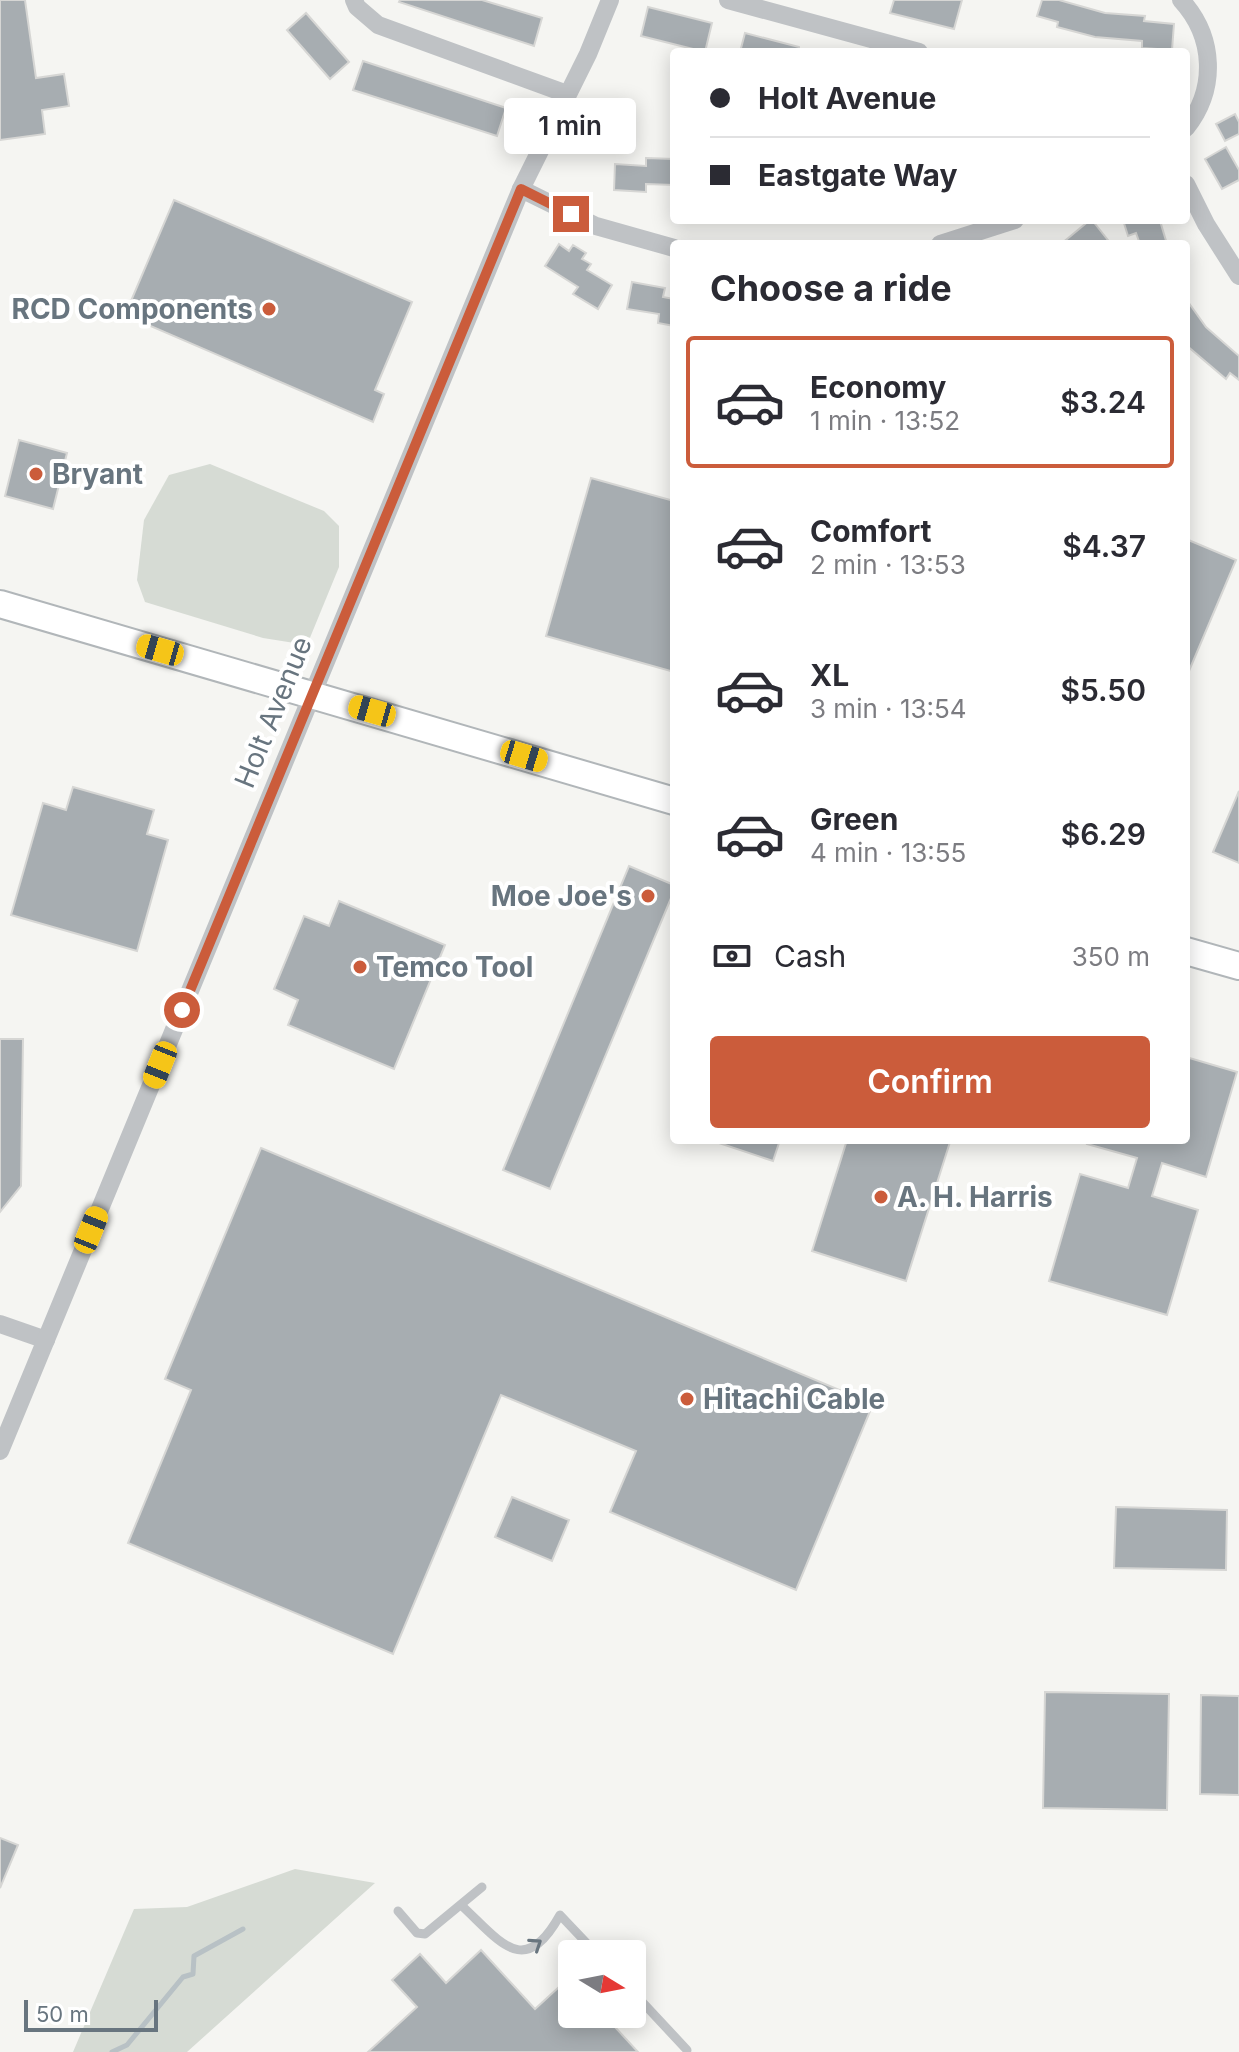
<!DOCTYPE html>
<html lang="en">
<head>
<meta charset="utf-8">
<style>
	:root { --surface:#fff; --page:#f2f2f3; --text:#2b2b33; --muted:#7c7c81; --line:#e1e1e2; --accent:#cb5c3b }
	body { margin:0; font-family:Inter,sans-serif; background:var(--page); color:var(--text); height:100vh; display:flex; flex-direction:column; font-size:30px; white-space:nowrap }
	* { box-sizing:border-box; margin:0 }
	p { font-size:26px; color:var(--muted) }
	.icon { flex:none; width:44px; height:44px; fill:none; stroke:currentColor; stroke-width:2; stroke-linecap:round; stroke-linejoin:round }
	.map { position:relative; flex:1; overflow:hidden }
	.drawer { position:absolute; left:670px; top:240px; width:520px; height:904px; display:flex; flex-direction:column; background:var(--surface); border-radius:8px; box-shadow:0 4px 20px #0003 }
	.drawer>* { flex:none }
	.banner { position:absolute; left:670px; top:48px; width:520px; height:176px; border-radius:8px; box-shadow:0 4px 20px #0003; display:grid; align-content:center; height:176px; padding:0 40px; background:var(--surface) }
	.needle { width:52px; rotate:100deg }
	.controls { position:absolute; left:558px; top:1940px; display:grid; gap:16px }
	.controls a { display:grid; place-items:center; width:88px; height:88px; border-radius:8px; background:var(--surface); box-shadow:0 4px 20px #0003; font-size:40px }
	.scale { position:absolute; left:24px; bottom:20px; width:134px; box-sizing:border-box; padding-left:8px; border:4px solid #68757f; border-top:0; font-size:22px; line-height:28px; white-space:nowrap; color:#68757f; -webkit-text-stroke:6px #fff; paint-order:stroke }
	.end { position:absolute; width:36px; height:36px; margin:-18px; border:10px solid #cb5c3b; background:#fff; box-shadow:0 0 0 4px #fff }
	.from { border-radius:50% }
	.bubble { position:absolute; height:56px; border-radius:8px; background:var(--surface); box-shadow:0 4px 20px #0003; font-size:26px; font-weight:600; line-height:56px; text-align:center }
	.car { position:absolute; width:24px; height:48px; margin:-24px -12px; border-radius:10px; box-shadow:0 0 6px 2px #0007; background:linear-gradient(#f5c518 24%,#345 0 40%,#f5c518 0 76%,#345 0 86%,#f5c518 0) }
	.banner b { display:flex; align-items:center; gap:28px; height:76px; font-size:30px }
	.banner b+b { border-top:2px solid var(--line) }
	.banner i { width:20px; height:20px; background:var(--text) }
	ul { padding:0; list-style:none }
	li { display:flex; align-items:center; gap:24px; height:132px; margin:0 16px 12px; padding:0 24px; border:4px solid transparent; border-radius:8px }
	li div { flex:1 }
	li b { display:block; font-size:30px }
	li em { font-style:normal; font-weight:600 }
	li.current { border-color:var(--accent) }
	li>.icon { width:72px; height:72px; stroke-width:1.5 }
	h2 { padding:0 40px; font-size:36px; line-height:96px }
	.pay { display:flex; align-items:center; gap:20px; height:88px; padding:0 40px; font-size:30px }
	.pay p { margin-inline-start:auto }
	.button { display:flex; gap:16px; margin-top:auto; padding:16px 40px }
	.button a { flex:1; height:92px; border-radius:8px; background:var(--accent); color:#fff; font-size:32px; font-weight:600; line-height:92px; text-align:center }
	.map>svg:first-child { display:block }
	.green { fill:#d6dbd4 }
	.lines { fill:none; stroke-linecap:round; stroke-linejoin:round }
	.stream { stroke:#b8c1c5; stroke-width:5 }
	.building { fill:#a7adb1; stroke:#d6d6d4; stroke-width:2 }
	.secondary-casing { stroke:#b1b6b9; stroke-width:30 }
	.lane { stroke:#bfc2c5; stroke-width:9 }
	.street { stroke:#bfc2c5; stroke-width:18 }
	.secondary { stroke:#fff; stroke-width:26 }
	.oneway { stroke:#68757f }
	.route { stroke:#cb5c3b; stroke-width:10 }
	.poi-dot { fill:#cb5c3b; stroke:#fff; stroke-width:3 }
	.labels { text-anchor:middle; stroke-width:8; stroke-linejoin:round; paint-order:stroke }
	.poi-label { font-size:28px; font-weight:bold; fill:#68757f; stroke:#fff; text-anchor:start }
	.street-label { font-size:28px; fill:#68757f; stroke:#fff }
</style>
</head>
<body>
<div class="map">
<svg width="1239" height="2052" viewBox="0 0 1239 2052">
	<rect width="100%" height="100%" fill="#f5f5f2"/>
	<g class="green">
		<path d="M 210,464 L 324,511 L 339,526 L 339,567 L 307,645 L 263,638 L 145,602 L 137,580 L 144,520 L 169,475 Z"/>
		<path d="M 295,1869 L 375,1883 L 187,2052 L 73,2052 L 134,1909 L 187,1907 Z"/>
	</g>
	<g class="lines">
		<path class="stream" d="M 112,2052 L 127,2045 L 183,1977 L 193,1974 L 194,1956 L 243,1929"/>
	</g>
	<g class="building">
		<path d="M 0,0 L 25,0 L 36,78 L 64,74 L 69,106 L 42,110 L 45,134 L 0,140 Z"/>
		<path d="M 400,0 L 482,0 L 542,18 L 534,46 L 399,2 Z"/>
		<path d="M 894,0 L 962,0 L 954,29 L 890,13 Z"/>
		<path d="M 1042,0 L 1059,0 L 1105,13 L 1145,16 L 1144,21 L 1174,24 L 1172,50 L 1142,48 L 1142,41 L 1095,37 L 1057,27 L 1058,22 L 1037,16 Z"/>
		<path d="M 648,7 L 712,23 L 705,52 L 641,36 Z"/>
		<path d="M 306,13 L 349,62 L 330,79 L 287,30 Z"/>
		<path d="M 745,33 L 799,47 L 799,52 L 740,52 Z"/>
		<path d="M 363,61 L 506,108 L 497,136 L 353,90 Z"/>
		<path d="M 1235,114 L 1239,122 L 1239,134 L 1225,141 L 1216,124 Z"/>
		<path d="M 1226,147 L 1239,170 L 1239,180 L 1222,189 L 1205,159 Z"/>
		<path d="M 646,158 L 674,159 L 674,185 L 646,184 L 646,192 L 614,190 L 615,164 L 646,166 Z"/>
		<path d="M 174,200 L 412,302 L 375,390 L 384,394 L 373,422 L 125,315 Z"/>
		<path d="M 1092,220 L 1111,244 L 1061,244 L 1090,220 Z"/>
		<path d="M 1123,220 L 1166,220 L 1161,224 L 1167,244 L 1140,244 L 1136,233 L 1128,236 Z"/>
		<path d="M 559,244 L 569,251 L 573,245 L 586,253 L 582,259 L 591,264 L 587,270 L 612,285 L 598,309 L 573,294 L 578,287 L 545,266 Z"/>
		<path d="M 632,282 L 665,288 L 663,297 L 674,299 L 674,326 L 658,323 L 659,314 L 627,309 Z"/>
		<path d="M 1186,299 L 1206,327 L 1239,356 L 1239,380 L 1230,373 L 1226,379 L 1186,345 Z"/>
		<path d="M 19,440 L 67,453 L 53,509 L 5,496 Z"/>
		<path d="M 591,478 L 674,501 L 674,672 L 546,636 Z"/>
		<path d="M 1186,539 L 1236,560 L 1186,678 Z"/>
		<path d="M 73,787 L 154,810 L 147,834 L 168,840 L 137,951 L 11,915 L 43,803 L 66,810 Z"/>
		<path d="M 1239,791 L 1239,863 L 1213,852 Z"/>
		<path d="M 629,866 L 674,885 L 674,891 L 550,1189 L 503,1170 Z"/>
		<path d="M 339,901 L 445,945 L 394,1069 L 288,1025 L 298,1000 L 274,989 L 304,916 L 329,926 Z"/>
		<path d="M 0,1039 L 23,1039 L 21,1186 L 0,1212 Z"/>
		<path d="M 1186,1057 L 1237,1072 L 1206,1177 L 1162,1163 L 1152,1196 L 1198,1210 L 1167,1315 L 1049,1281 L 1080,1174 L 1128,1188 L 1137,1158 L 1087,1144 L 1088,1140 L 1186,1140 Z"/>
		<path d="M 719,1140 L 780,1140 L 773,1161 L 719,1143 Z"/>
		<path d="M 847,1140 L 950,1142 L 906,1281 L 812,1251 Z"/>
		<path d="M 261,1148 L 873,1404 L 796,1590 L 610,1512 L 636,1451 L 501,1395 L 393,1654 L 128,1543 L 191,1390 L 165,1379 Z"/>
		<path d="M 512,1497 L 569,1520 L 552,1561 L 495,1537 Z"/>
		<path d="M 1116,1507 L 1227,1510 L 1226,1570 L 1114,1568 Z"/>
		<path d="M 1045,1692 L 1169,1694 L 1167,1810 L 1043,1808 Z"/>
		<path d="M 1201,1695 L 1239,1696 L 1239,1795 L 1200,1794 Z"/>
		<path d="M 0,1838 L 18,1845 L 0,1888 Z"/>
		<path d="M 481,1950 L 535,2009 L 572,1975 L 572,2014 L 603,2014 L 638,2052 L 368,2052 L 417,2007 L 392,1980 L 420,1954 L 446,1983 Z"/>
	</g>
	<g class="lines">
		<g class="secondary-casing">
			<g id="secondary">
				<path d="M 0,604 L 674,801"/>
				<path d="M 1186,951 L 1239,966"/>
			</g>
		</g>
		<g class="lane">
			<path d="M 461,1905 C 500,1941 524,1980 560,1915 L 597,1954"/>
			<path d="M 398,1911 L 417,1933 L 425,1934 L 482,1887"/>
			<path d="M 632,1991 L 687,2050"/>
		</g>
		<g class="street">
			<path d="M 354,0 L 357,7 L 378,25 L 567,94"/>
			<path d="M 728,0 L 919,52"/>
			<path d="M 1181,0 C 1215,37 1217,89 1186,128"/>
			<path d="M 1186,184 L 1206,224 L 1239,276"/>
			<path d="M 521,189 L 596,226 L 674,248"/>
			<path d="M 940,244 L 1015,220"/>
			<path d="M 0,1324 L 46,1340"/>
			<path d="M 0,1451 L 521,189 L 588,54 L 610,0"/>
		</g>
		<use href="#secondary" class="secondary"/>
	</g>
	<defs><path id="oneway-chevron" d="M-2-3.5L2.5 0L-2 3.5" fill="none" stroke-width="1.6" stroke-linecap="round" stroke-linejoin="round" transform="scale(2)"/></defs>
	<use class="oneway" href="#oneway-chevron" transform="translate(536 1944) rotate(-34)"/>
	<g class="lines">
		<path class="route" d="M 182,1010 L 521,189 L 571,214"/>
	</g>
	<g class="poi-dot">
		<circle cx="269" cy="309" r="8"/>
		<circle cx="36" cy="474" r="8"/>
		<circle cx="648" cy="896" r="8"/>
		<circle cx="360" cy="967" r="8"/>
		<circle cx="881" cy="1197" r="8"/>
		<circle cx="687" cy="1399" r="8"/>
	</g>
	<g class="labels">
		<g class="poi-label">
			<text x="253" y="319" text-anchor="end">RCD Components</text>
			<text x="52" y="484">Bryant</text>
			<text x="632" y="906" text-anchor="end">Moe Joe's</text>
			<text x="376" y="977">Temco Tool</text>
			<text x="897" y="1207">A. H. Harris</text>
			<text x="703" y="1409">Hitachi Cable</text>
		</g>
		<g class="street-label">
			<text transform="translate(273 712) rotate(-68)" y="10">Holt Avenue</text>
		</g>
	</g>
</svg>
<div class="controls">
<a><svg class="needle" viewBox="-14 -14 28 28"><path d="M0-13l5 13h-10z" fill="#e53935"/><path d="M0 13l5-13h-10z" fill="#7c7c81"/></svg></a>
</div>
<div class="scale">50 m</div>
<i class="end from" style="left:182px;top:1010px"></i>
<i class="end" style="left:571px;top:214px"></i>
<div class="bubble" style="left:504px;top:98px;width:132px">1 min</div>
<i class="car" style="left:160px;top:650px;rotate:286deg"></i>
<i class="car" style="left:372px;top:711px;rotate:286deg"></i>
<i class="car" style="left:524px;top:756px;rotate:107deg"></i>
<i class="car" style="left:160px;top:1065px;rotate:202deg"></i>
<i class="car" style="left:91px;top:1230px;rotate:22deg"></i>
<div class="banner">
<b><i class="from"></i>Holt Avenue</b>
<b><i></i>Eastgate Way</b>
</div>
<section class="drawer">
<h2>Choose a ride</h2>
<ul>
<li class="current"><svg class="icon" aria-label="car" viewBox="0 0 24 24"><path d="M5 17H2v-5l4-1 3-4h7l3 4 3 1v5h-3M9 17h6M6 11h13"/><circle cx="7" cy="17" r="2"/><circle cx="17" cy="17" r="2"/></svg><div><b>Economy</b><p>1 min · 13:52</p></div><em>$3.24</em></li>
<li><svg class="icon" aria-label="car" viewBox="0 0 24 24"><path d="M5 17H2v-5l4-1 3-4h7l3 4 3 1v5h-3M9 17h6M6 11h13"/><circle cx="7" cy="17" r="2"/><circle cx="17" cy="17" r="2"/></svg><div><b>Comfort</b><p>2 min · 13:53</p></div><em>$4.37</em></li>
<li><svg class="icon" aria-label="car" viewBox="0 0 24 24"><path d="M5 17H2v-5l4-1 3-4h7l3 4 3 1v5h-3M9 17h6M6 11h13"/><circle cx="7" cy="17" r="2"/><circle cx="17" cy="17" r="2"/></svg><div><b>XL</b><p>3 min · 13:54</p></div><em>$5.50</em></li>
<li><svg class="icon" aria-label="car" viewBox="0 0 24 24"><path d="M5 17H2v-5l4-1 3-4h7l3 4 3 1v5h-3M9 17h6M6 11h13"/><circle cx="7" cy="17" r="2"/><circle cx="17" cy="17" r="2"/></svg><div><b>Green</b><p>4 min · 13:55</p></div><em>$6.29</em></li>
</ul>
<div class="pay"><svg class="icon" aria-label="cash" viewBox="0 0 24 24"><path d="M3 7h18v10H3z"/><circle cx="12" cy="12" r="2"/></svg>Cash<p>350 m</p></div>
<div class="button"><a>Confirm</a></div>
</section>
</div>
</body>
</html>
